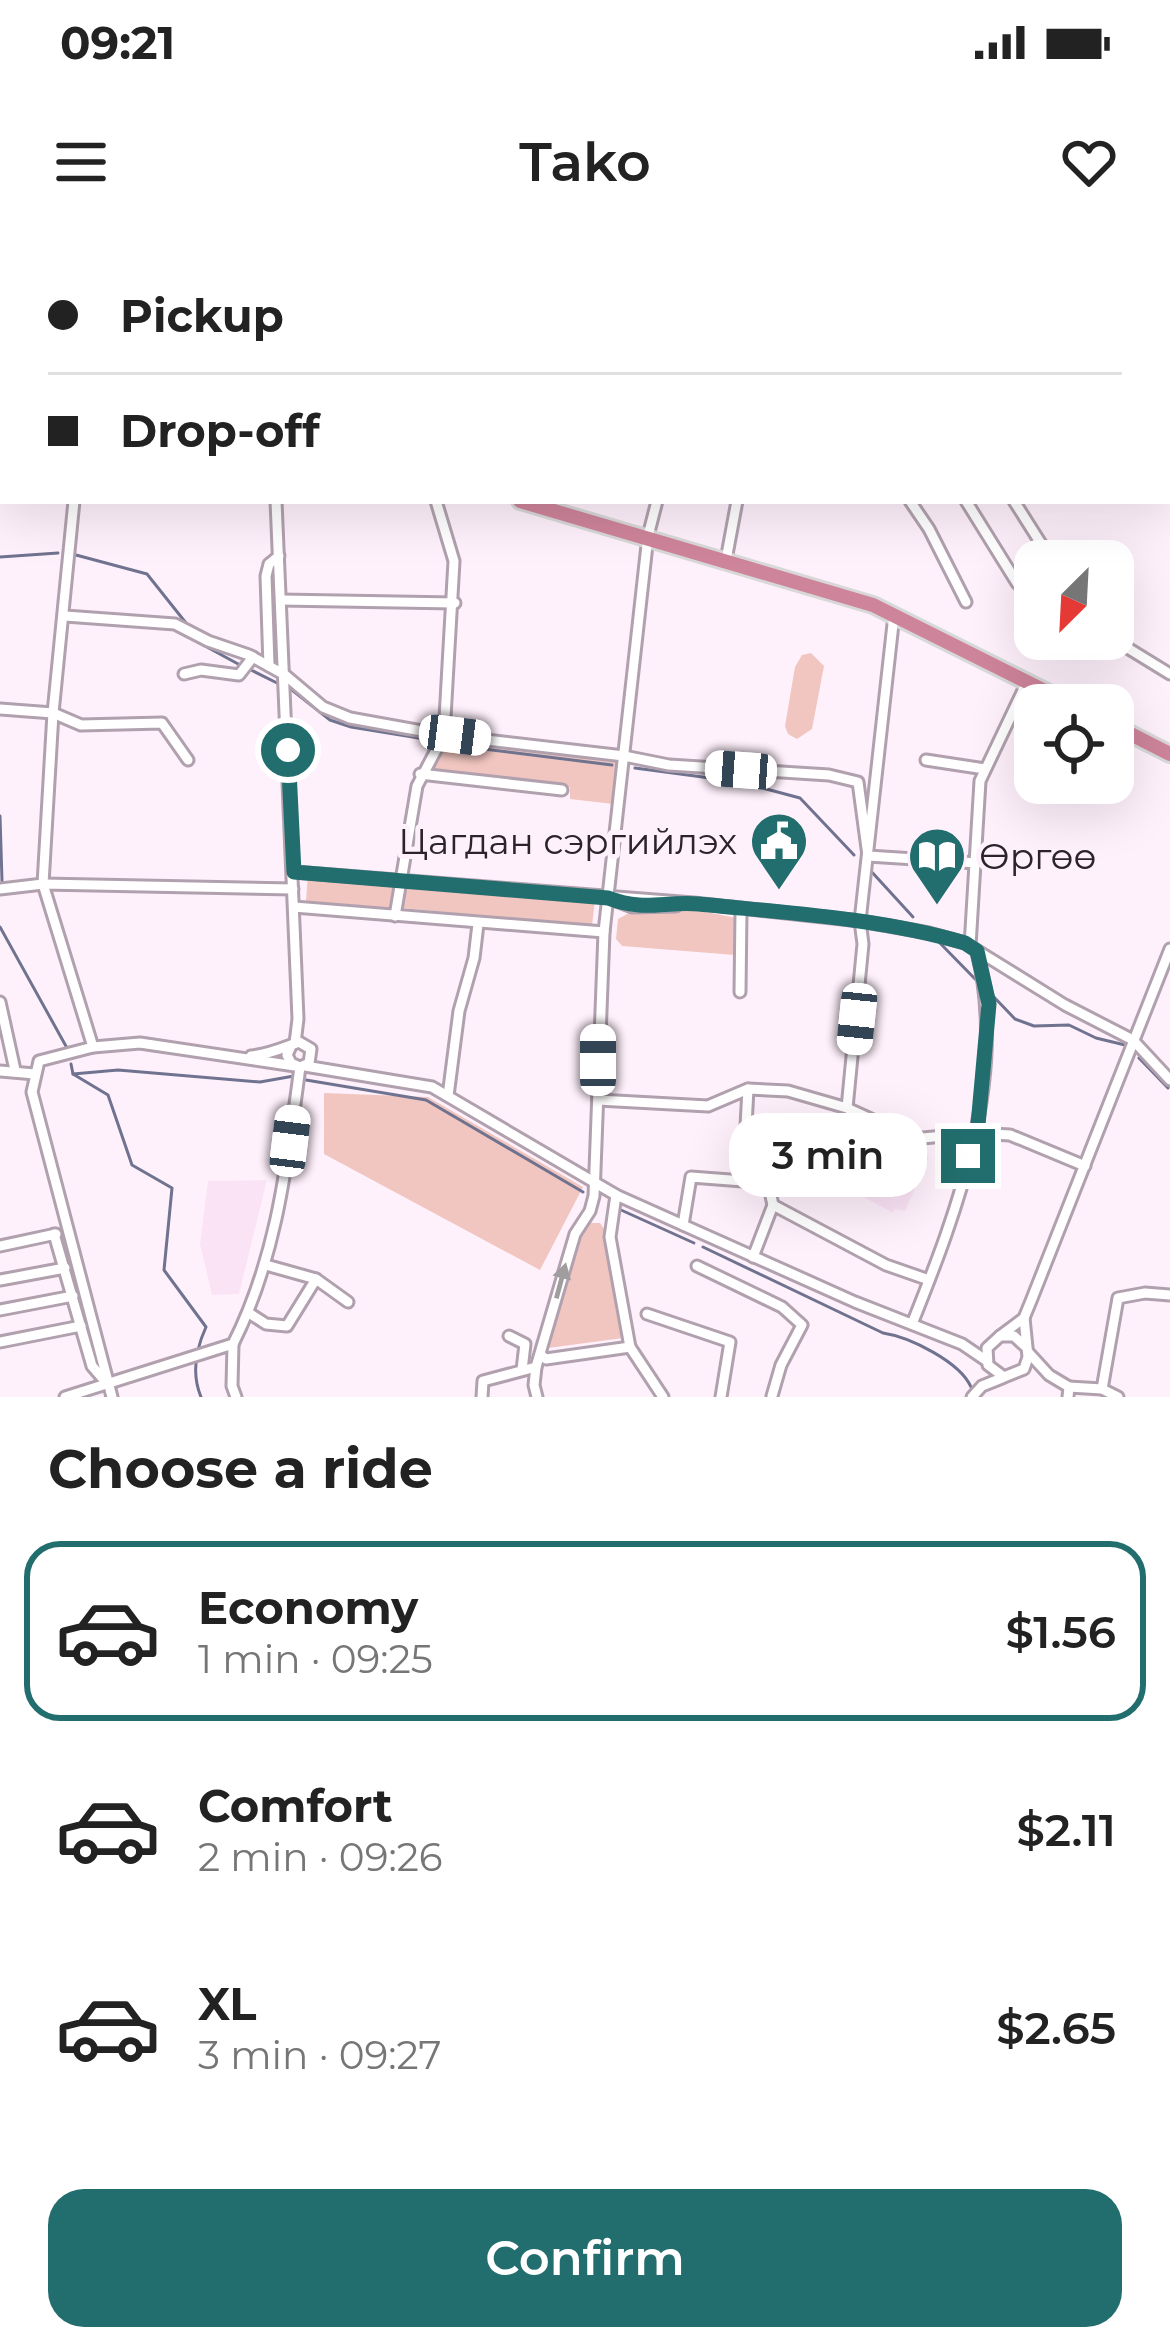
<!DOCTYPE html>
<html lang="en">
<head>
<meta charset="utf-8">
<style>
	:root { --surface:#fff; --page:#f2f2f2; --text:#222; --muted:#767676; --line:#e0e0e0; --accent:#226d6d }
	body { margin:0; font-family:Montserrat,sans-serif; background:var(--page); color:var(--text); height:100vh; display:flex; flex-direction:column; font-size:45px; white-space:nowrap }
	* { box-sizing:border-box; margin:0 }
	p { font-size:39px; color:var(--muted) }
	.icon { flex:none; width:66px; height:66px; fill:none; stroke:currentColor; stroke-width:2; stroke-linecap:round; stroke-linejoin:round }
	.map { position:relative; height:1157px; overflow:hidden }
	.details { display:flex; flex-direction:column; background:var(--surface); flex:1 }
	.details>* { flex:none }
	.hud { position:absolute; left:0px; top:0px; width:1170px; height:264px; box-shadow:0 12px 48px #0002; display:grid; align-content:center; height:264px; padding:0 48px; background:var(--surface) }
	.needle { width:78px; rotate:204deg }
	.buttons { position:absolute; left:1014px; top:300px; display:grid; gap:24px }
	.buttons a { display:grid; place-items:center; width:120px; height:120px; border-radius:24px; background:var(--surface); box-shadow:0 12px 48px #0002; font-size:60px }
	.end { position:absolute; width:54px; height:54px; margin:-27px; border:15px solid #226d6d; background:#fff; box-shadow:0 0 0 6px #fff }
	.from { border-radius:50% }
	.bubble { position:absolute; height:84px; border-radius:36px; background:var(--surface); box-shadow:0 12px 48px #0002; font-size:39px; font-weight:600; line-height:84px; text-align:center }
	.car { position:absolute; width:36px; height:72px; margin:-36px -18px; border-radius:15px; box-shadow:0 0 9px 3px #0007; background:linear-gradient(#fff 24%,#345 0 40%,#fff 0 76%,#345 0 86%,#fff 0) }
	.hud b { display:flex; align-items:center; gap:42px; height:114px; font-size:45px }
	.hud b+b { border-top:3px solid var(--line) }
	.hud i { width:30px; height:30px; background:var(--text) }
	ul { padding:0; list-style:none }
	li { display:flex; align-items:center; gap:36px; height:180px; margin:0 24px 18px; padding:0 24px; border:6px solid transparent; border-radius:36px }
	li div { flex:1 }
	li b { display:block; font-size:45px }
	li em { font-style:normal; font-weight:600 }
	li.active { border-color:var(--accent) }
	li>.icon { width:108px; height:108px; stroke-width:1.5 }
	h2 { padding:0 48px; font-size:54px; line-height:144px }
	.action { display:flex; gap:24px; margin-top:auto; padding:24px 48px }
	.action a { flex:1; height:138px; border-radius:36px; background:var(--accent); color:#fff; font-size:48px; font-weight:600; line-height:138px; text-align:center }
	.status { display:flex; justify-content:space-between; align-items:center; height:84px; padding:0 60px; background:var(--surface); direction:ltr }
	.status svg { height:33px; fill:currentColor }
	header { display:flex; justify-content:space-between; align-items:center; height:156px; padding:0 48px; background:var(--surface); font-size:54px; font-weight:600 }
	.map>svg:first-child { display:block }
	.built { fill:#fbe3f6 }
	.green { fill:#f1c6c0 }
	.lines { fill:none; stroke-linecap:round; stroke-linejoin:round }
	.stream { stroke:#70738f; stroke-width:3 }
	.minor-casing { stroke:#b1a1ae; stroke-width:15 }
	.highway-casing { stroke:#d9d8d9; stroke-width:20 }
	.minor { stroke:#fff; stroke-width:9 }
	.highway { stroke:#ce849b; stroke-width:14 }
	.oneway { fill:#a09d9f }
	.route { stroke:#226d6d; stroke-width:15 }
	.labels { text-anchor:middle; stroke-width:10; stroke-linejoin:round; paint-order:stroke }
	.poi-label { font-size:36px; fill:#2b252a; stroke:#fff1fc; text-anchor:end }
</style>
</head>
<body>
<div class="status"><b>09:21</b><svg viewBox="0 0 49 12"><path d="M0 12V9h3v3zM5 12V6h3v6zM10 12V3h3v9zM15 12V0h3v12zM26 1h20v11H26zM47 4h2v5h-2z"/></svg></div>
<header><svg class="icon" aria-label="menu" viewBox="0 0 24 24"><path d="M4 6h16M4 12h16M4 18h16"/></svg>Tako<svg class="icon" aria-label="heart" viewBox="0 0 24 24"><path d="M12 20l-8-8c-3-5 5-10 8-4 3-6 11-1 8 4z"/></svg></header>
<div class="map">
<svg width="1170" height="1157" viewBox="0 0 1170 1157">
	<rect width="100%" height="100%" fill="#fff1fc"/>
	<g class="built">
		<path d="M 879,895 L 890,899 L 892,895 L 929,917 L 905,971 L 895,969 L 893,973 L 853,951 Z"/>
		<path d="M 267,940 L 239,1054 L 212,1055 L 200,1004 L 208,941 Z"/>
	</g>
	<g class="green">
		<path d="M 811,413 L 824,426 L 812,489 L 797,499 L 788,494 L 785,486 L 795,427 L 802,415 Z"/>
		<path d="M 448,500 L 618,522 L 613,564 L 570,559 L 570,547 L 430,534 Z"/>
		<path d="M 308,634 L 393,640 L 391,668 L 306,661 Z"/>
		<path d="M 404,641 L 595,659 L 592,686 L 402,668 Z"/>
		<path d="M 697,670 L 736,678 L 735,715 L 622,706 L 616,699 L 618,679 L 629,673 Z"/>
		<path d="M 324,853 L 428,857 L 583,947 L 540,1030 L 324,914 Z"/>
		<path d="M 591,983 L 600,983 L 611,999 L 623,1098 L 548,1108 L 575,995 Z"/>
	</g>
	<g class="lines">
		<g class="stream">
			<path d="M 76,315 L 147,334 L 186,383"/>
			<path d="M 0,317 L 58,313"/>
			<path d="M 194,400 L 240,425"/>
			<path d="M 249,429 L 279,444"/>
			<path d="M 292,450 L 330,480 L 351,487 L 431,500"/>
			<path d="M 444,504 L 612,525"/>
			<path d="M 635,528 L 740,542 L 800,558 L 854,615"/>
			<path d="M 0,576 L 2,641"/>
			<path d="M 870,630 L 913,677"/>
			<path d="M 0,687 L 67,808"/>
			<path d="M 935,698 L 979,743"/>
			<path d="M 992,755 L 1015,779 L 1034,786 L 1069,785 L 1096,798 L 1125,805"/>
			<path d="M 1139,818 L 1168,848"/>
			<path d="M 71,824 L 73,834 L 118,830 L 260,842 L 294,836"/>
			<path d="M 73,834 L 108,855 L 132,925 L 172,948 L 164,1030 L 206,1087 C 196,1109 191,1133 201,1157"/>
			<path d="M 306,840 L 426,860 L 583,952"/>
			<path d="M 621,970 L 694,1003"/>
			<path d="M 703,1007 L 883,1093 C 910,1097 960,1122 971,1147"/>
		</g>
		<g class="minor-casing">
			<g id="minor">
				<path d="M 140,0 L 144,3"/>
				<path d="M 541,0 L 545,3"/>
				<path d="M 819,0 L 819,3"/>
				<path d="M 864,0 L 865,3"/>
				<path d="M 902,0 L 903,3"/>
				<path d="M 953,0 L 954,3"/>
				<path d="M 313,3 L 314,0"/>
				<path d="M 595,3 L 595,0"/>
				<path d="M 834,3 L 837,0"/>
				<path d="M 74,261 L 53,473 L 43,644 L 93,807"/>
				<path d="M 276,261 L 298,779 L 295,803"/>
				<path d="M 910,261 L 929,289 L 966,362"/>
				<path d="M 966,261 L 1017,343 L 1035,361"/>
				<path d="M 1014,261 L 1052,321"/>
				<path d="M 726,320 L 737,261"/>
				<path d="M 281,360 L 455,363"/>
				<path d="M 65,376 L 175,384 L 208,401 L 249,415 L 285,435 L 323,467 L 350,478 L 444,495 L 624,516 L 669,525 L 829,535 L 858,542 L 868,616 L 977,623"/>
				<path d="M 1113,399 L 1170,434"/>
				<path d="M 269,426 L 266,336 L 269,324 L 279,316"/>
				<path d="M 184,434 L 201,430 L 239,435 L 253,417"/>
				<path d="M 0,469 L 53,473 L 81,485 L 162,483 L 188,520"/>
				<path d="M 926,520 L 985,529"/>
				<path d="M 420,534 L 562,550"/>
				<path d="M 294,632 L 694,663 L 860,681 L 929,693 L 965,703 L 1065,765 L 1133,800 L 1170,840"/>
				<path d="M 0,649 L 43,644 L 293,649"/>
				<path d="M 611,659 L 632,667 L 676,666"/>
				<path d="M 294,667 L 604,692"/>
				<path d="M 395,676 L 417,546 L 444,495 L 454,321 L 436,261"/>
				<path d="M 970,706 L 980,541 L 1027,442"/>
				<path d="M 740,752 L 741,671"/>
				<path d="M 0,762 L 15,830"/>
				<path d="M 251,816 C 270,814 282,808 299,802 L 311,809 L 309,823 L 300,827 L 291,823 L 287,815 L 291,806"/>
				<path d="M 305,826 L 432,847 L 616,955 L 855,1062 L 962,1104 L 987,1121"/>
				<path d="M 0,831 L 35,834"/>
				<path d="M 448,856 L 459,771 L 474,718 L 478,684"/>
				<path d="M 598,860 L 708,866 L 748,849 L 788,851 L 847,868 L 904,894 L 923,898 L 974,893 L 1010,895 L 1085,926"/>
				<path d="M 847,868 L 863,704 L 860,681 L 894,375"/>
				<path d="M 743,941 L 769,947 L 773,965 L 753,1017"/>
				<path d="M 616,955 L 610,997 L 630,1107 L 663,1157"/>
				<path d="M 773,965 L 886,1025 L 929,1040"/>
				<path d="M 683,985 L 691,937 L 743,941 L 748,849"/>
				<path d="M 54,994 L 92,1126 L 105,1141"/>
				<path d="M 0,1006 L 56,994"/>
				<path d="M 266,1025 L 316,1039"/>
				<path d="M 697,1026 L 782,1067 L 802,1085 L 781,1125 L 772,1156"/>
				<path d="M 0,1040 L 65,1028"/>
				<path d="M 0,1070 L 73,1056"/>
				<path d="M 249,1073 L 266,1084 L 287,1086 L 316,1039 L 348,1062"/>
				<path d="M 647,1074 L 730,1102 L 721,1157"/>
				<path d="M 1024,1078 L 1028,1117 L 1024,1129 L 1004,1137 L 988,1125 L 987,1108 L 1000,1096 L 1014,1096 L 1027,1108"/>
				<path d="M 912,1084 C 958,969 1008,837 977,712"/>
				<path d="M 509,1096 L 525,1104 L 522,1130"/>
				<path d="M 1000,1096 L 1024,1078 L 1031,1061 L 1170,709"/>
				<path d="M 0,1102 L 81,1086"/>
				<path d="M 233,1104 L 232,1146 L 236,1157"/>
				<path d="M 1028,1112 L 1049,1135 L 1069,1147 L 1068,1157"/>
				<path d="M 541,1115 L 546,1119 L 630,1107"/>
				<path d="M 1069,1147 L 1102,1149 L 1118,1157"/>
				<path d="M 1102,1149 L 1118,1058 L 1145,1053 L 1170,1055"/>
				<path d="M 65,1157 L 233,1104 C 277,1017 287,923 300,827"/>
				<path d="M 112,1157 L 32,852 L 39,821 L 93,807 L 140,803 L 295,826"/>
				<path d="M 482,1157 L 483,1141 L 536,1127"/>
				<path d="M 537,1157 L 534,1145 L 536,1127 L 575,994 L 590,971 L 594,956 L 604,692 L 648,296 L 657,261"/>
				<path d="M 972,1157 L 982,1146 L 1002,1138"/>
			</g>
		</g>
		<g class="highway-casing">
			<g id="highway">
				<path d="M 0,85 L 3,87"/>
				<path d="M 520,261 L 873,365 L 1073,465"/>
				<path d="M 1113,485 L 1170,514"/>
			</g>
		</g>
		<use href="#minor" class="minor"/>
		<use href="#highway" class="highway"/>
	</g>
	<defs><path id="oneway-solid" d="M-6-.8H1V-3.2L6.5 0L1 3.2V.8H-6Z" transform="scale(3)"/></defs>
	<use class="oneway" href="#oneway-solid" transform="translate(561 1041) rotate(-75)"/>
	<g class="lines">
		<path class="route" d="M 288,510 L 294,632 L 608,658 C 645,672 664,661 699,664 C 788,673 879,678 965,703 L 977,711 L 989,764 L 978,885 L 968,916"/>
	</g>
	<defs>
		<g id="civic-pin" transform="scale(3)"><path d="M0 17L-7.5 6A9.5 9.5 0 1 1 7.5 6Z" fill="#226d6d" stroke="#fff1fc"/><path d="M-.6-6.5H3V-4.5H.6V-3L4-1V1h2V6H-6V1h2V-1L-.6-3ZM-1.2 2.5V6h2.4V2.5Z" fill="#fff"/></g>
		<g id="library-pin" transform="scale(3)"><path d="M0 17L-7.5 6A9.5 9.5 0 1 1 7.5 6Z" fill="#226d6d" stroke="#fff1fc"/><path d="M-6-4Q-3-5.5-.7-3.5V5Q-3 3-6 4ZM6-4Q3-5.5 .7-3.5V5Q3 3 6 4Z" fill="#fff"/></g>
	</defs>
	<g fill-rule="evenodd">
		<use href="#civic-pin" x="779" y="601"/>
		<use href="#library-pin" x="937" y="616"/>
	</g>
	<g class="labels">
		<g class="poi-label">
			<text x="737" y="614">Цагдан сэргийлэх</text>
			<text x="979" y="629" text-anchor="start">Өргөө</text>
		</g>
	</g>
</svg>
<div class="buttons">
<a><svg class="needle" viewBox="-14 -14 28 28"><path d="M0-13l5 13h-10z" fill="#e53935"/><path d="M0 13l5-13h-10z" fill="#767676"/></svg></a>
<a><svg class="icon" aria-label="locate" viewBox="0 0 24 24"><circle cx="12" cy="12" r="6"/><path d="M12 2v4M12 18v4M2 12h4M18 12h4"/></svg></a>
</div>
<i class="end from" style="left:288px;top:510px"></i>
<i class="end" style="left:968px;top:916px"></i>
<div class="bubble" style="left:729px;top:873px;width:198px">3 min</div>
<i class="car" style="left:455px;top:495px;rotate:97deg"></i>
<i class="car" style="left:741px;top:530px;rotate:274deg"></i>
<i class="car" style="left:857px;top:779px;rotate:186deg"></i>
<i class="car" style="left:598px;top:820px;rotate:0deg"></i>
<i class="car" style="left:290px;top:901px;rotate:7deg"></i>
<div class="hud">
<b><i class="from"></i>Pickup</b>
<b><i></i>Drop-off</b>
</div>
</div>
<section class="details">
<h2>Choose a ride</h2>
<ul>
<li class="active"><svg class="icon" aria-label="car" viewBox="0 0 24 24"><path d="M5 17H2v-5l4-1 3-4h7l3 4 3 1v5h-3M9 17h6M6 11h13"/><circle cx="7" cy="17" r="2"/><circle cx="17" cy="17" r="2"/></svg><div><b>Economy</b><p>1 min · 09:25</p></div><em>$1.56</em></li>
<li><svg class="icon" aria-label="car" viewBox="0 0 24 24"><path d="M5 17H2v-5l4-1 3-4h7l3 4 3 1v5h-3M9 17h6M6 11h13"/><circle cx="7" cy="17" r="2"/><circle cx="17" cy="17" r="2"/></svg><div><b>Comfort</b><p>2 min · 09:26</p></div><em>$2.11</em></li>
<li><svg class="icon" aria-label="car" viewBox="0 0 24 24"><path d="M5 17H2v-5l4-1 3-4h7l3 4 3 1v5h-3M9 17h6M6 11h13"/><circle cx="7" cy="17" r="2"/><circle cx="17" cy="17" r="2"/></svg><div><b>XL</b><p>3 min · 09:27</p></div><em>$2.65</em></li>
</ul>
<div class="action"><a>Confirm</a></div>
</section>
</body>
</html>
